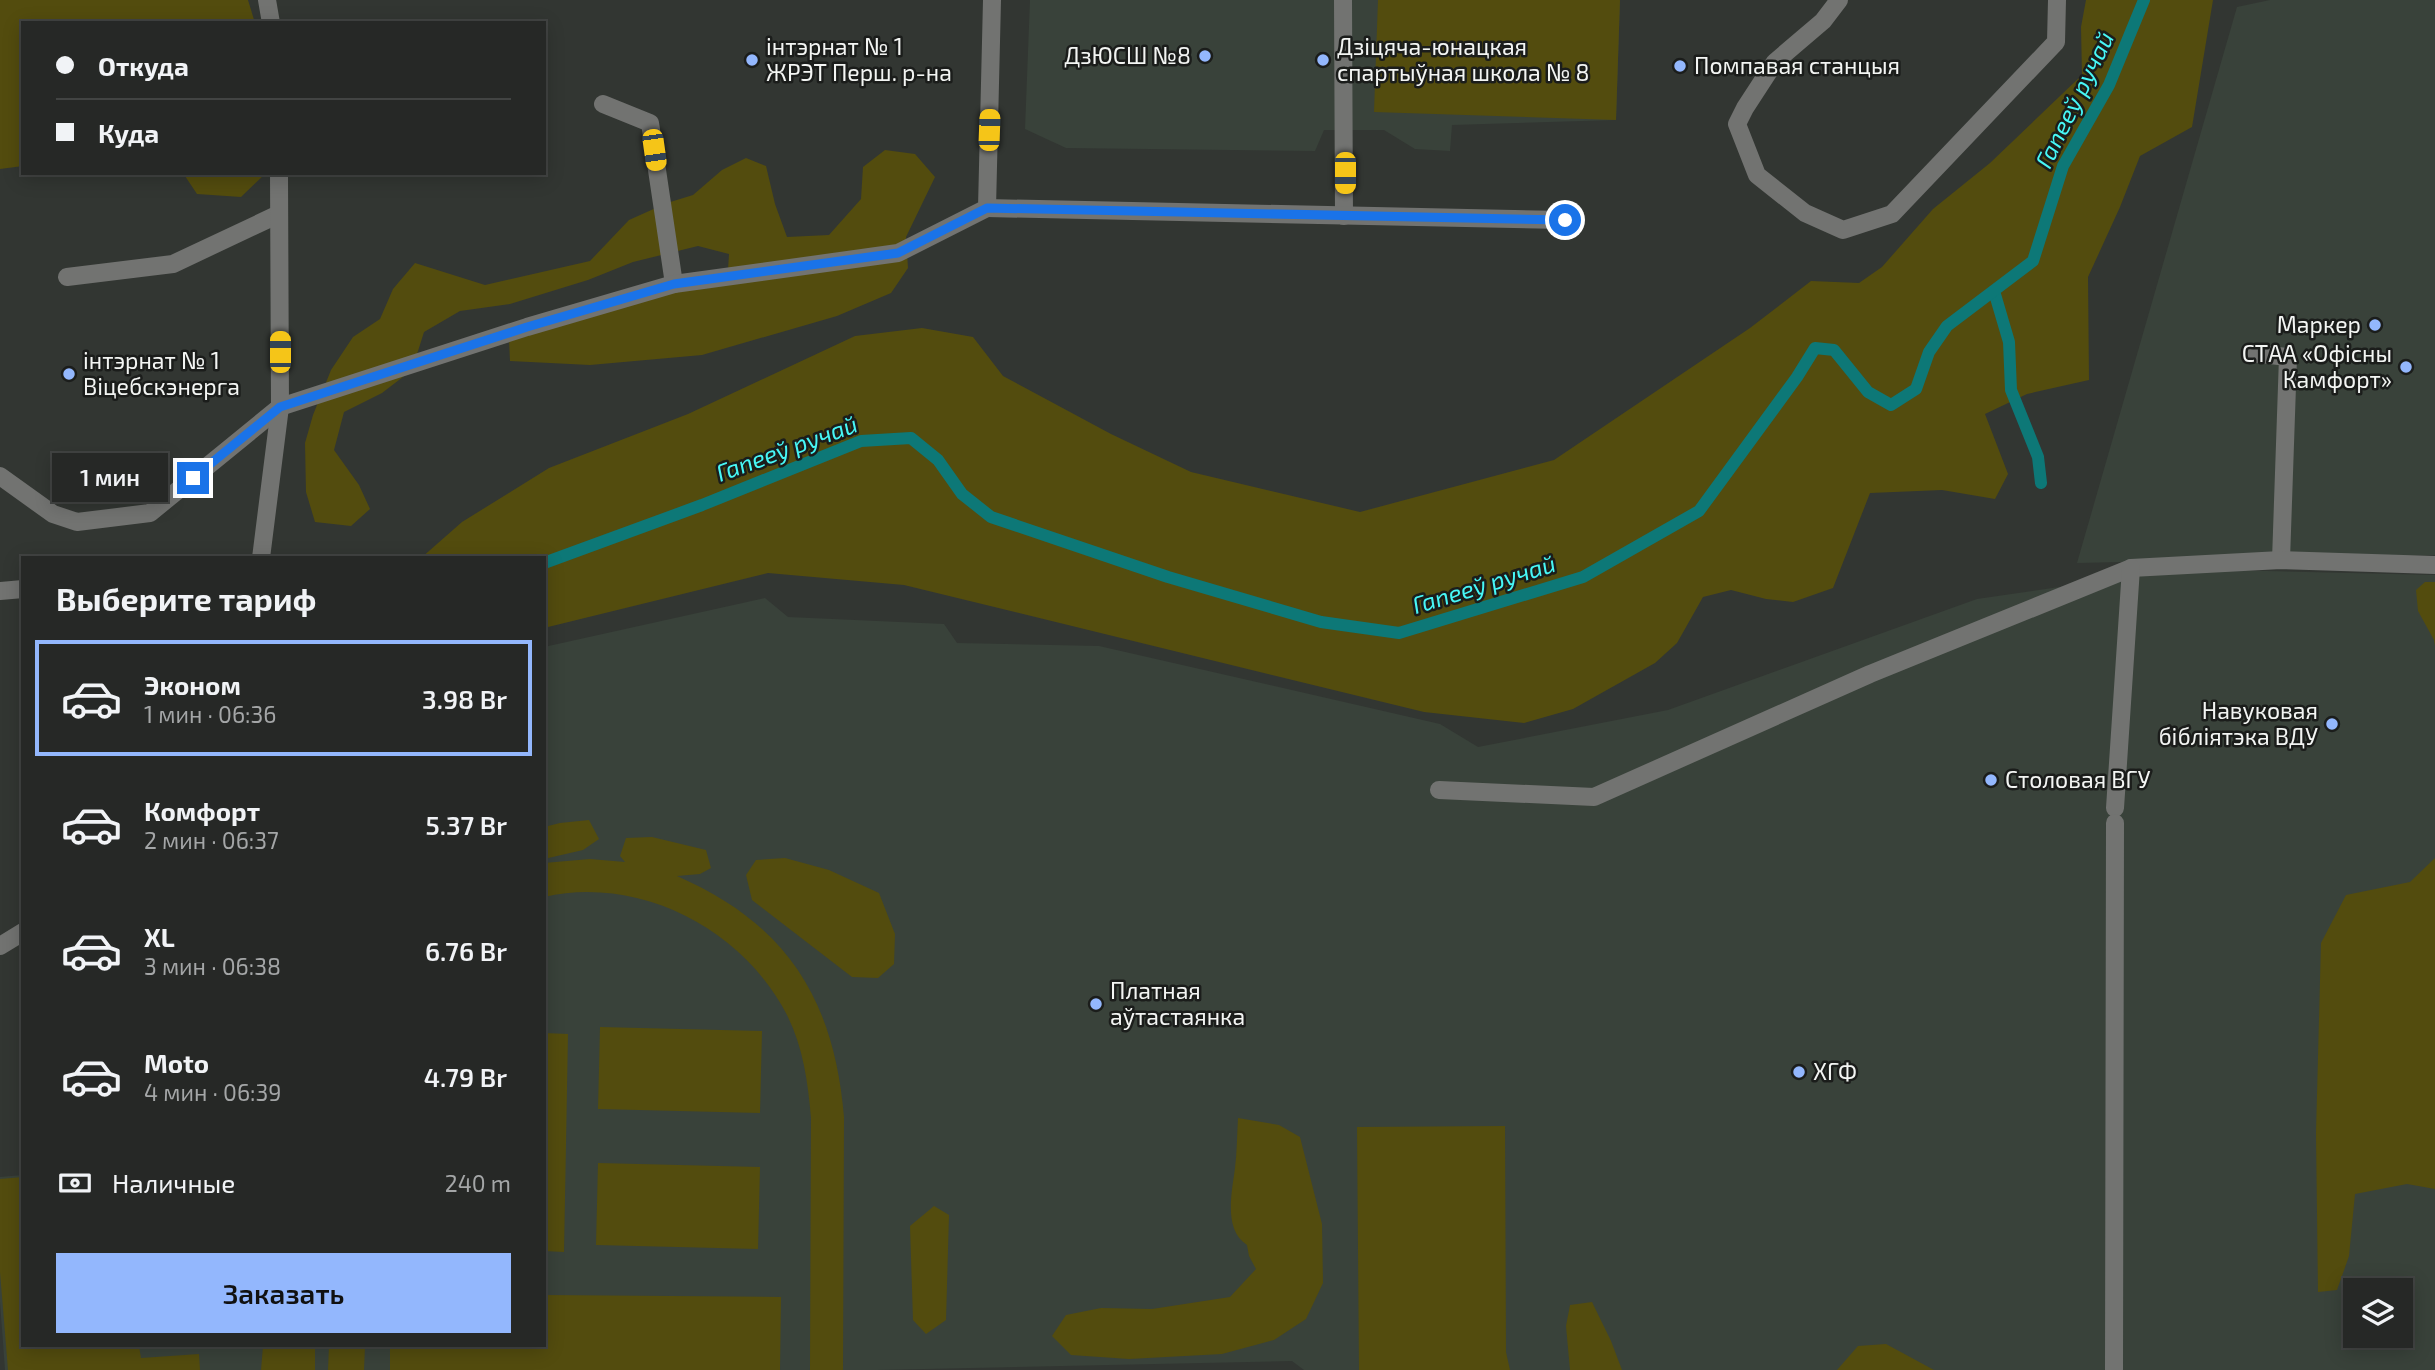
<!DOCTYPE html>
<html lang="ru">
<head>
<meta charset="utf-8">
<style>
	:root { --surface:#262826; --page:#323432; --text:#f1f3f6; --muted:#a4a6a7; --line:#424443; --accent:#93b7fd }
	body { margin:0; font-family:"Exo 2",sans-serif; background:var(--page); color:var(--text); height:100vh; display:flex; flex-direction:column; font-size:26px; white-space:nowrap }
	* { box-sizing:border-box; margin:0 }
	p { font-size:23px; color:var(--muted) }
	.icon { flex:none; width:38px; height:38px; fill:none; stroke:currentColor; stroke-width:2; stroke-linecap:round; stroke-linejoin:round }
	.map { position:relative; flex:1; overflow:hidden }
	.details { position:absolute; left:21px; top:556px; width:525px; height:791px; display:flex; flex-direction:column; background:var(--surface); border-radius:0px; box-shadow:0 4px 18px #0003,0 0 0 2px var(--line) }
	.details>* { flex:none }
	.guide { position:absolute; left:21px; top:21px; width:525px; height:154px; border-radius:0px; box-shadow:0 4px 18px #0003,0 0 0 2px var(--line); display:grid; align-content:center; height:154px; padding:0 35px; background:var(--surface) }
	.controls { position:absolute; left:2343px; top:1278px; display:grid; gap:14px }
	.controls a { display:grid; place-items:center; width:70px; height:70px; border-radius:0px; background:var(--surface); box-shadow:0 4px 18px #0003,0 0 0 2px var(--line); font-size:35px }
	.end { position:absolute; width:32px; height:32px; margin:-16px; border:9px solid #1a73e8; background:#fff; box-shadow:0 0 0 4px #fff }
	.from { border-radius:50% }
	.bubble { position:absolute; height:49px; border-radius:0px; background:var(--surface); box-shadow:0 4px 18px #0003,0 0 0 2px var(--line); font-size:23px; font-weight:600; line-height:49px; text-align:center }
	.car { position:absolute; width:21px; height:42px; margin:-21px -10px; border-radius:9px; box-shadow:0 0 5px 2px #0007; background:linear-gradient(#f5c518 24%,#345 0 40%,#f5c518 0 76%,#345 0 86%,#f5c518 0) }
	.guide b { display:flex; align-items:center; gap:24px; height:66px; font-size:26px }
	.guide b+b { border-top:2px solid var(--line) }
	.guide i { width:18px; height:18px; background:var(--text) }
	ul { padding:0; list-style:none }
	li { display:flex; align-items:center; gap:21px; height:116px; margin:0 14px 10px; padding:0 21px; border:4px solid transparent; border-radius:0px }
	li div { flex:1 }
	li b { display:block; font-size:26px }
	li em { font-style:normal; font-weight:600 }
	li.selected { border-color:var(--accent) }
	li>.icon { width:63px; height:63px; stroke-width:1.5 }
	h2 { padding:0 35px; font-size:32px; line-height:84px }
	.pay { display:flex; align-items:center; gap:18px; height:77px; padding:0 35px; font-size:26px }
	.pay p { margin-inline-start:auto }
	.button { display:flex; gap:14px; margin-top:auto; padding:14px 35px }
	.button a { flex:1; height:80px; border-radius:0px; background:var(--accent); color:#111; font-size:28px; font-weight:600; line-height:80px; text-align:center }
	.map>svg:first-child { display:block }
	.built { fill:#39423a; fill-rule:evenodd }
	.green { fill:#534c0e }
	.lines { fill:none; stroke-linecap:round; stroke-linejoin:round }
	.stream { stroke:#0d7877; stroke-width:12 }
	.lane { stroke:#727371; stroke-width:18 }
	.route { stroke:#1a73e8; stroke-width:9 }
	.poi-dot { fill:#93b7fd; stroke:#1b1d1b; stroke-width:2.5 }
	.labels { text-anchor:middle; stroke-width:5; stroke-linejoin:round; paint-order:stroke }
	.poi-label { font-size:23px; fill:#f3f5f3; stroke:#1b1d1b; text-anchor:start }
	.water-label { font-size:24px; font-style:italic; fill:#47f7f6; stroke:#1b1d1b }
</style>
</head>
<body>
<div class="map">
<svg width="2435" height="1370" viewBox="0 0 2435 1370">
	<rect width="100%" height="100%" fill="#323632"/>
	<g class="built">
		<path d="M 1030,0 L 1620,0 L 1616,120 L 1452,125 L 1450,151 L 1415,149 L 1384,130 L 1324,130 L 1315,151 L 1066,148 L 1025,129 Z"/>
		<path d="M 2270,0 L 2435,0 L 2435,555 L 2077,563 L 2237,7 Z"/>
		<path d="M 2183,569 L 2435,575 L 2435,1370 L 1304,1370 L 1292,1361 L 878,1370 L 5,1370 L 0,1302 L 0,1177 L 23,1175 L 23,1346 L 544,1346 L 544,647 L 765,598 L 788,617 L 944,624 L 957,643 L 1099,646 L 1440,724 L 1478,747 L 1668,710 L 1977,599 ZM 2356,1290 L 2401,1290 L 2401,1335 L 2356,1335 Z"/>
	</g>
	<g class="green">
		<path d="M 0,0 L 248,0 L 255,23 L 23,23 L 23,166 L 0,169 Z"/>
		<path d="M 1378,0 L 1620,0 L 1616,120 L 1374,112 Z"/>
		<path d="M 2086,0 L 2213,0 L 2192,127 L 2140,156 L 2120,207 L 2088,277 L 2089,380 L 2027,394 L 1985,414 L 2008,474 L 1995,499 L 1942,490 L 1870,493 L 1833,588 L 1793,602 L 1766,599 L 1731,590 L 1703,597 L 1677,643 L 1655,663 L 1573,709 L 1524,723 L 1424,712 L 904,585 L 768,573 L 544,628 L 544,558 L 421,558 L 462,522 L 549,468 L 688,414 L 855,336 L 922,328 L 973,337 L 1003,376 L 1111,434 L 1191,472 L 1360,512 L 1554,460 L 1750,328 L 1811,281 L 1859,283 L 1882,267 L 1933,209 L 1990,163 L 2082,75 L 2081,27 Z"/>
		<path d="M 885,150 L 915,154 L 935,177 L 906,237 L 908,268 L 891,293 L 837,316 L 702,355 L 590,365 L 510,361 L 509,339 L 728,270 L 729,254 L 698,246 L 633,262 L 588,280 L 510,304 L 460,311 L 424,332 L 412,370 L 382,393 L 344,412 L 334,450 L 359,485 L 370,509 L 351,526 L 315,522 L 306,492 L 305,443 L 313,415 L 331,370 L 353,337 L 380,319 L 393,289 L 415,263 L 485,285 L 590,261 L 629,220 L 667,203 L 693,195 L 722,170 L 746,158 L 766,166 L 775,204 L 787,237 L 829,235 L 861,199 L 863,167 Z"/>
		<path d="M 183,173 L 266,173 L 241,197 L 197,194 Z"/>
		<path d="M 2425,582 L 2435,582 L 2435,646 L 2434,640 L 2418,611 L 2416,590 Z"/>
		<path d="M 589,820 L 599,839 L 583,850 L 544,859 L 544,827 L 560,823 Z"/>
		<path d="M 652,837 L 706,850 L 711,868 L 700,874 L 677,876 C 787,924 834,999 844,1117 L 843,1370 L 810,1370 L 811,1118 C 808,1082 803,1047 787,1015 C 743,929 639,875 544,897 L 544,863 L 590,859 L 625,862 L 620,856 L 626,838 Z"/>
		<path d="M 785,858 L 829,870 L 879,893 L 895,934 L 894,964 L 878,978 L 852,977 L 752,900 L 746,875 L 756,860 Z"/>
		<path d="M 2435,858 L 2435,1189 L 2407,1184 L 2355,1194 L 2349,1256 L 2337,1290 L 2318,1292 L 2316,1133 L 2321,943 L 2346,895 L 2410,882 Z"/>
		<path d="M 600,1027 L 762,1031 L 760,1113 L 598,1109 Z"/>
		<path d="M 544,1033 L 568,1034 L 564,1252 L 544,1251 Z"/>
		<path d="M 1238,1118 L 1279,1125 L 1300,1137 L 1322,1224 L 1323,1283 L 1306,1319 L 1274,1340 L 1222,1354 L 1129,1359 L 1071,1355 L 1052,1336 L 1066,1315 L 1101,1308 L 1152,1309 L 1230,1297 L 1256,1269 L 1249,1256 L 1247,1245 C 1223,1230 1232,1192 1235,1168 C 1237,1152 1237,1135 1238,1118 Z"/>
		<path d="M 1505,1126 L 1506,1352 L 1510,1370 L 1359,1370 L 1357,1127 Z"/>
		<path d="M 598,1163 L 760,1167 L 758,1249 L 596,1245 Z"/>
		<path d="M 23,1177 L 23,1346 L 139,1346 L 141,1358 L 199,1354 L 200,1370 L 8,1370 L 0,1272 L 0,1179 Z"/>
		<path d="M 934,1206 L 949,1215 L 946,1320 L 926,1334 L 913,1320 L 910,1226 Z"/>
		<path d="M 544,1295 L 781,1297 L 780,1370 L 390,1370 L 390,1346 L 544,1346 Z"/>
		<path d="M 1592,1302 L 1611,1341 L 1622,1370 L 1570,1370 L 1566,1326 L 1570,1305 Z"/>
		<path d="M 1886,1344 L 1934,1370 L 1837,1370 L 1858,1346 Z"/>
		<path d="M 263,1346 L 315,1346 L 315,1370 L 261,1370 Z"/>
		<path d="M 329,1346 L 365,1346 L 364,1370 L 328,1370 Z"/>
	</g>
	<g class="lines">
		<g class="stream">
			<path d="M 1994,291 L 2009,342 L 2011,390 L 2038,457 L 2041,483"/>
			<path d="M 544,563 L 702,505 L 861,441 L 911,438 L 938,460 L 962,494 L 991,517 L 1168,577 L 1321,622 L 1399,633 L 1583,577 L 1699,511 L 1797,377 L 1815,348 L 1834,350 L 1868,392 L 1891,405 L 1916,389 L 1929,352 L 1947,326 L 2033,261 L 2063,166 L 2109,85 L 2144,0"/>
		</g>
		<g class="lane">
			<path d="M 267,0 L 271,23"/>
			<path d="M 1343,0 L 1344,216"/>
			<path d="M 1839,0 L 1823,21 L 1775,62 L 1745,108 L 1737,124 L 1757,175 L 1805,213 L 1843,230 L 1892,214 L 2056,42 L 2057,0"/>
			<path d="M 603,104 L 650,123 L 674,284"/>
			<path d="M 987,208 L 1565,220"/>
			<path d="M 67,277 L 173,264 L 279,214"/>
			<path d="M 2251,353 L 2288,357 L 2281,560"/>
			<path d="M 0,476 L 53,514 L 77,522 L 150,513 L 280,407 L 527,327 L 674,284 L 898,253 L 987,208 L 992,0"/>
			<path d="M 261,558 L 280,407 L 279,173"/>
			<path d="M 0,591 L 23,589"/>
			<path d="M 1439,790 L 1594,797 L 1870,674 L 2131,568 L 2281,560 L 2435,565"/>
			<path d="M 2115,808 L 2131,568"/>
			<path d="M 0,946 L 23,932"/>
			<path d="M 2114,1370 L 2115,823"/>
		</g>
	</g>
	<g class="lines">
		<path class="route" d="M 193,478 L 280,407 L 527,327 L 674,284 L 898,253 L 987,208 L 1565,220"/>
	</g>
	<g class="poi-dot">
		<circle cx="1205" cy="56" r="7"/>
		<circle cx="752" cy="60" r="7"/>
		<circle cx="1323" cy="60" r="7"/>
		<circle cx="1680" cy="66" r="7"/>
		<circle cx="2375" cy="325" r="7"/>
		<circle cx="2406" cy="367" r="7"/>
		<circle cx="69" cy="374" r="7"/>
		<circle cx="2332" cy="724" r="7"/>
		<circle cx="1991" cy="780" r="7"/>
		<circle cx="1096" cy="1004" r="7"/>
		<circle cx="1799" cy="1072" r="7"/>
	</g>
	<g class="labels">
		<g class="poi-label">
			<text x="766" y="55">інтэрнат № 1<tspan x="766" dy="26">ЖРЭТ Перш. р-на</tspan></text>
			<text x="1337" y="55">Дзіцяча-юнацкая<tspan x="1337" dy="26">спартыўная школа № 8</tspan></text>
			<text x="1191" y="64" text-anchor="end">ДзЮСШ №8</text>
			<text x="1694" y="74">Помпавая станцыя</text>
			<text x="2361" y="333" text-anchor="end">Маркер</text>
			<text x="2392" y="362" text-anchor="end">СТАА «Офісны<tspan x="2392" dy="26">Камфорт»</tspan></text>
			<text x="83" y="369">інтэрнат № 1<tspan x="83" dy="26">Віцебскэнерга</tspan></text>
			<text x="2318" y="719" text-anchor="end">Навуковая<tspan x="2318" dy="26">бібліятэка ВДУ</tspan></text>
			<text x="2005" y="788">Столовая ВГУ</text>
			<text x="1110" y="999">Платная<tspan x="1110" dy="26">аўтастаянка</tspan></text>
			<text x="1813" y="1080">ХГФ</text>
		</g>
		<g class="water-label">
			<text transform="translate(2075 100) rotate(-64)" y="8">Гапееў ручай</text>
			<text transform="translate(787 449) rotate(-20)" y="8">Гапееў ручай</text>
			<text transform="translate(1484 585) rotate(-17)" y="8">Гапееў ручай</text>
		</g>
	</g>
</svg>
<div class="controls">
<a><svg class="icon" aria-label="layers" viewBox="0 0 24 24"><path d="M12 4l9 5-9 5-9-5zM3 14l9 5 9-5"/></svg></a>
</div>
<i class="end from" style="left:1565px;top:220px"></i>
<i class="end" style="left:193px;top:478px"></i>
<div class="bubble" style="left:52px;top:453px;width:116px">1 мин</div>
<i class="car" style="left:989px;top:130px;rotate:2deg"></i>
<i class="car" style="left:654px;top:150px;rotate:172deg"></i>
<i class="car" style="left:1345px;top:173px;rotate:180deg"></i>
<i class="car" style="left:280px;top:352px;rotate:0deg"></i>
<div class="guide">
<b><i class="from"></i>Откуда</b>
<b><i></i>Куда</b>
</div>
<section class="details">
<h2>Выберите тариф</h2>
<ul>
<li class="selected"><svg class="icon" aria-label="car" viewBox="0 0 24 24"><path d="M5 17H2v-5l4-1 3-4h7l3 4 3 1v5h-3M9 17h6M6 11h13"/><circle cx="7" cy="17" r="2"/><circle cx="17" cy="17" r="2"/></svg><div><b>Эконом</b><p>1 мин · 06:36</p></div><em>3.98 Br</em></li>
<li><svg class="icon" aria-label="car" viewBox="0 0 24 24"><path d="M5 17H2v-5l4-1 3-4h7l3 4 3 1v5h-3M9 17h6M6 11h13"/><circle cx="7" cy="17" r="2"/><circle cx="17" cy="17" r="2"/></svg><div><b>Комфорт</b><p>2 мин · 06:37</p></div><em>5.37 Br</em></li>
<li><svg class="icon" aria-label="car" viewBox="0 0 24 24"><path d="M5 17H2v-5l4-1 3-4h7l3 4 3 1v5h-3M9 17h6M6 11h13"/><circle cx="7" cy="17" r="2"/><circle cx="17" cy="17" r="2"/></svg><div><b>XL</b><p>3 мин · 06:38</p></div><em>6.76 Br</em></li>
<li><svg class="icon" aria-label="car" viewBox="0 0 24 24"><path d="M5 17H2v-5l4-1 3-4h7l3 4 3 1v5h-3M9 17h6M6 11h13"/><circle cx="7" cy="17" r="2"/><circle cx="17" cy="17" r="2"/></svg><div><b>Moto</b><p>4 мин · 06:39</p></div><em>4.79 Br</em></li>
</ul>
<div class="pay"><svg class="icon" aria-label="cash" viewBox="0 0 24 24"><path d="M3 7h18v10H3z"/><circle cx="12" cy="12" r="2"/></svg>Наличные<p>240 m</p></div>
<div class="button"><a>Заказать</a></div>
</section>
</div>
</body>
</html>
